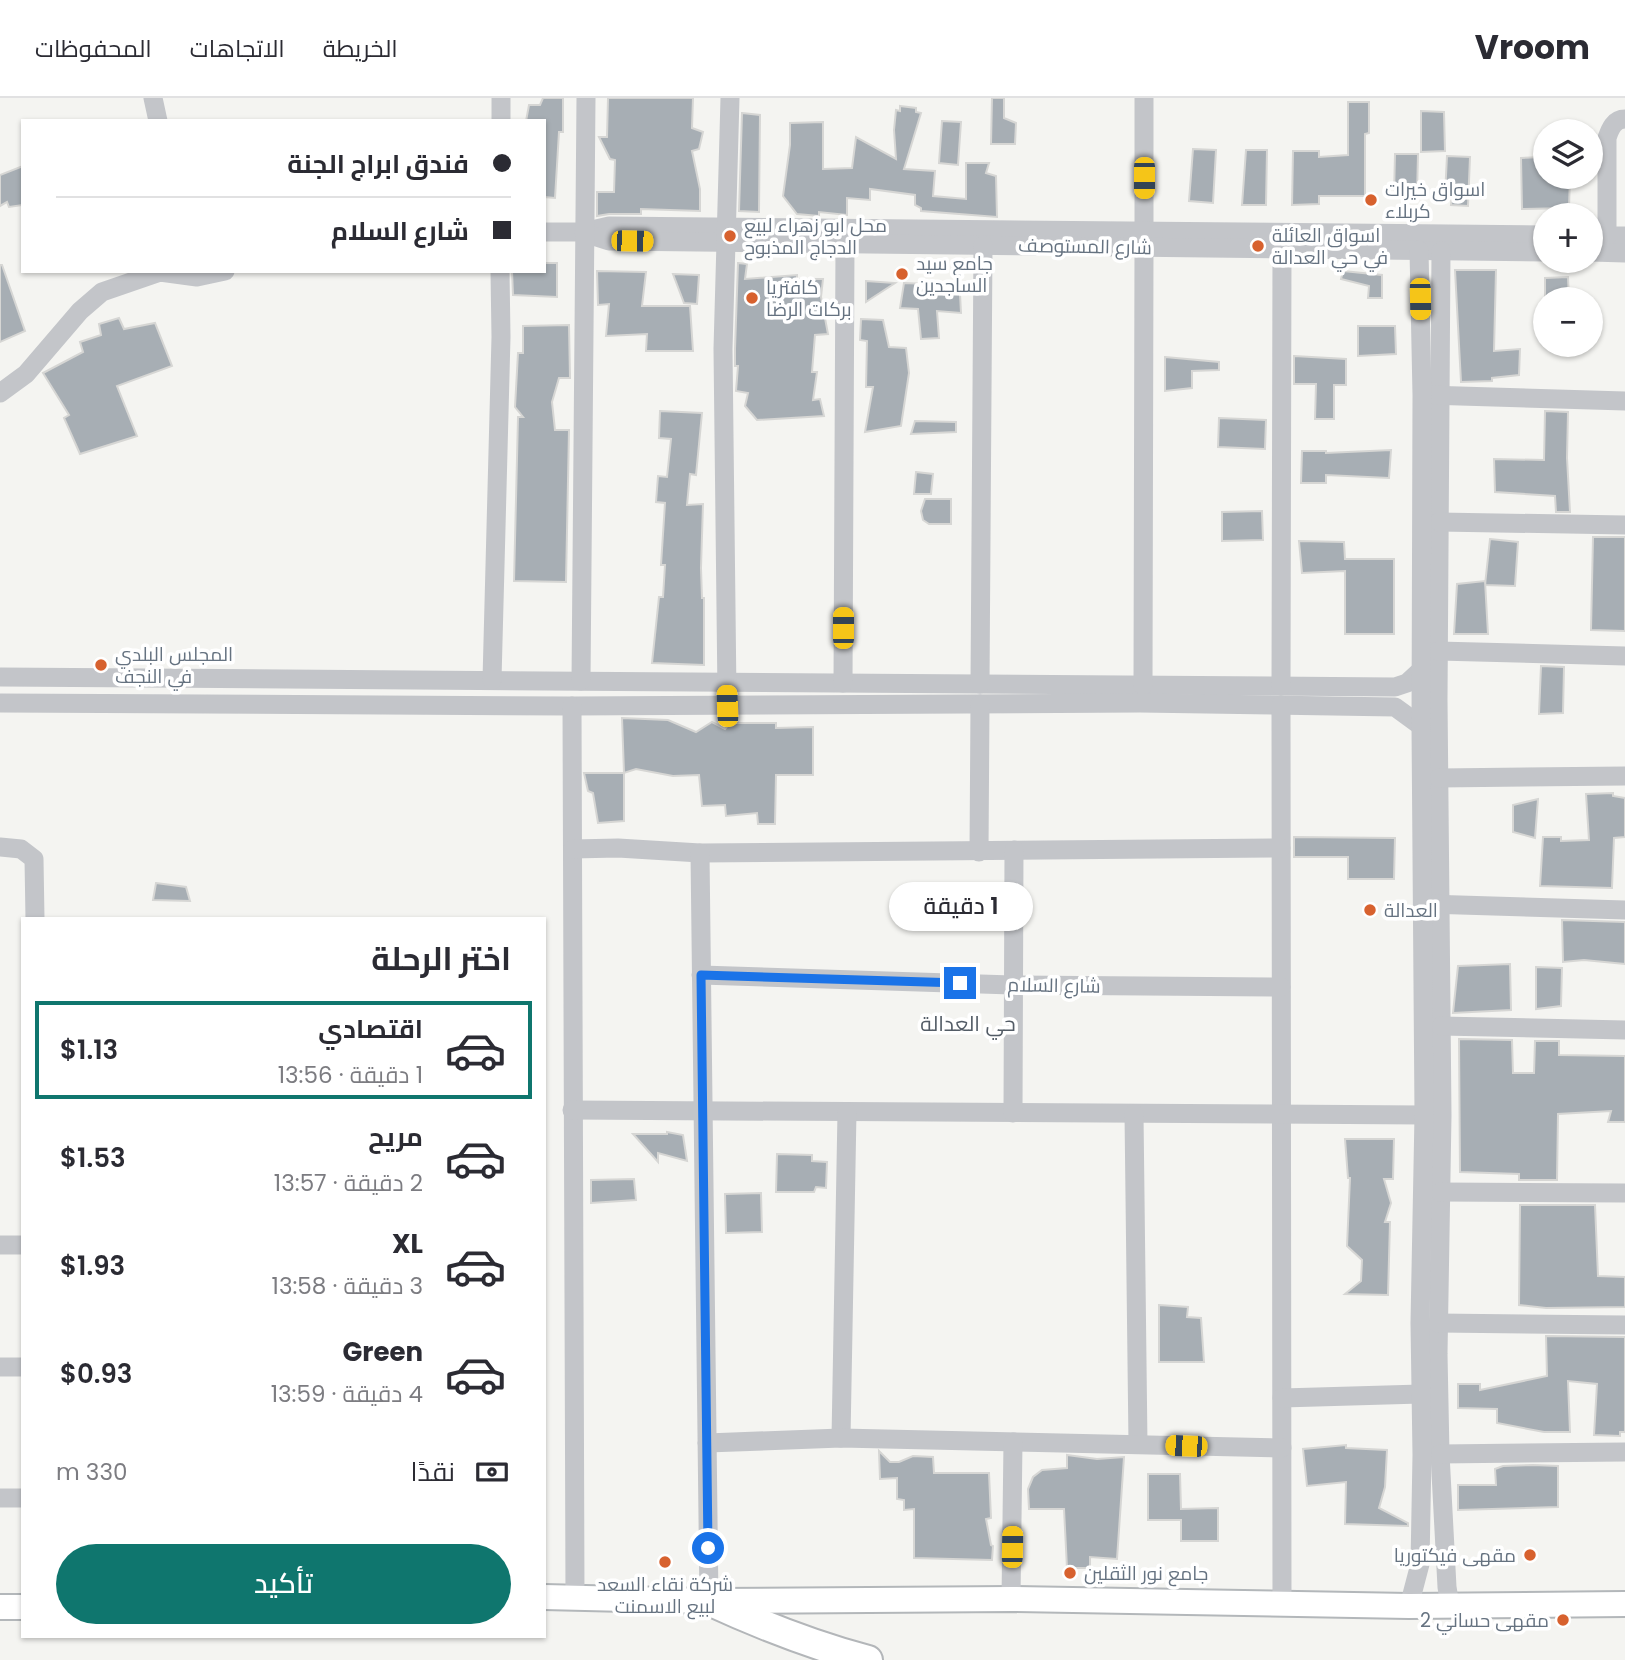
<!DOCTYPE html>
<html lang="ar">
<head>
<meta charset="utf-8">
<style>
	:root { --surface:#fff; --page:#f7f7f7; --text:#2b2b33; --muted:#7c7c81; --line:#e1e1e2; --accent:#0f766e }
	body { margin:0; font-family:Poppins,Cairo,sans-serif; background:var(--page); color:var(--text); direction:rtl; height:100vh; display:flex; flex-direction:column; font-size:26px; white-space:nowrap }
	* { box-sizing:border-box; margin:0 }
	p { font-size:23px; color:var(--muted) }
	.icon { flex:none; width:38px; height:38px; fill:none; stroke:currentColor; stroke-width:2; stroke-linecap:round; stroke-linejoin:round }
	.map { position:relative; flex:1; overflow:hidden; direction:ltr }
	.side { position:absolute; left:21px; top:819px; width:525px; height:721px; display:flex; flex-direction:column; background:var(--surface); border-radius:0px; box-shadow:0 2px 5px #0004; direction:rtl }
	.side>* { flex:none }
	.banner { position:absolute; left:21px; top:21px; width:525px; height:154px; border-radius:0px; box-shadow:0 2px 5px #0004; direction:rtl; display:grid; align-content:center; height:154px; padding:0 35px; background:var(--surface) }
	.controls { position:absolute; left:1533px; top:21px; display:grid; gap:14px }
	.controls a { display:grid; place-items:center; width:70px; height:70px; border-radius:50%; background:var(--surface); box-shadow:0 2px 5px #0004; font-size:35px }
	.end { position:absolute; width:32px; height:32px; margin:-16px; border:9px solid #1a73e8; background:#fff; box-shadow:0 0 0 4px #fff }
	.from { border-radius:50% }
	.bubble { position:absolute; height:49px; border-radius:24px; background:var(--surface); box-shadow:0 2px 5px #0004; font-size:23px; font-weight:600; line-height:49px; text-align:center; direction:rtl }
	.car { position:absolute; width:21px; height:42px; margin:-21px -10px; border-radius:9px; box-shadow:0 0 5px 2px #0007; background:linear-gradient(#f5c518 24%,#345 0 40%,#f5c518 0 76%,#345 0 86%,#f5c518 0) }
	.banner b { display:flex; align-items:center; gap:24px; height:66px; font-size:26px }
	.banner b+b { border-top:2px solid var(--line) }
	.banner i { width:18px; height:18px; background:var(--text) }
	ul { padding:0; list-style:none }
	li { display:flex; align-items:center; gap:21px; height:98px; margin:0 14px 10px; padding:0 21px; border:4px solid transparent; border-radius:0px }
	li div { flex:1 }
	li b { display:block; font-size:26px }
	li em { font-style:normal; font-weight:600 }
	li.on { border-color:var(--accent) }
	li>.icon { width:63px; height:63px; stroke-width:1.5 }
	h2 { padding:0 35px; font-size:32px; line-height:84px }
	.pay { display:flex; align-items:center; gap:18px; height:77px; padding:0 35px; font-size:26px }
	.pay p { margin-inline-start:auto }
	.cta { display:flex; gap:14px; margin-top:auto; padding:14px 35px }
	.cta a { flex:1; height:80px; border-radius:42px; background:var(--accent); color:#fff; font-size:28px; font-weight:600; line-height:80px; text-align:center }
	header { display:flex; align-items:center; gap:42px; box-sizing:border-box; height:98px; padding:0 35px; background:var(--surface); border-bottom:2px solid var(--line) }
	header strong { font-size:33px }
	nav { display:flex; gap:38px; margin-inline-start:auto; font-size:24px }
	.map>svg:first-child { display:block }
	.building { fill:#a7aeb4; stroke:#d6d6d4; stroke-width:2 }
	.lines { fill:none; stroke-linecap:round; stroke-linejoin:round }
	.major-casing { stroke:#b3b7ba; stroke-width:28 }
	.highway-casing { stroke:#b3b6b9; stroke-width:32 }
	.minor { stroke:#c3c5c9; stroke-width:19 }
	.major { stroke:#fff; stroke-width:24 }
	.highway { stroke:#fff; stroke-width:28 }
	.route { stroke:#1a73e8; stroke-width:9 }
	.poi-dot { fill:#d7612e; stroke:#fff; stroke-width:2.5 }
	.labels { text-anchor:middle; stroke-width:7; stroke-linejoin:round; paint-order:stroke }
	.poi-label { font-size:19px; fill:#657280; stroke:#fff; text-anchor:start }
	.street-label { font-size:19px; fill:#657280; stroke:#fff }
	.neighbourhood-label { font-size:21px; fill:#535c66; stroke:#fff }
</style>
</head>
<body>
<header>
<strong>Vroom</strong>
<nav><a>الخريطة</a><a>الاتجاهات</a><a>المحفوظات</a></nav>
</header>
<div class="map">
<svg width="1625" height="1562" viewBox="0 0 1625 1562">
	<rect width="100%" height="100%" fill="#f4f4f1"/>
	<g class="building">
		<path d="M 543,0 L 563,0 L 563,34 L 559,34 L 555,100 L 544,99 L 544,23 L 526,23 L 529,7 L 540,7 Z"/>
		<path d="M 608,0 L 693,0 L 692,30 L 703,34 L 699,51 L 692,53 L 700,91 L 700,113 L 641,111 L 641,116 L 609,116 L 597,118 L 597,94 L 614,94 L 615,62 L 610,61 L 599,39 L 607,39 Z"/>
		<path d="M 992,0 L 1004,0 L 1004,20 L 1016,25 L 1015,46 L 991,46 Z"/>
		<path d="M 1348,4 L 1369,4 L 1369,35 L 1365,36 L 1365,98 L 1319,98 L 1319,106 L 1292,107 L 1293,53 L 1319,53 L 1319,59 L 1348,57 Z"/>
		<path d="M 900,8 L 916,10 L 916,14 L 921,15 L 904,71 L 935,73 L 933,98 L 966,101 L 966,65 L 989,65 L 986,75 L 996,78 L 997,119 L 921,113 L 921,110 L 915,107 L 915,97 L 870,91 L 870,102 L 847,100 L 847,117 L 819,114 L 819,118 L 797,116 L 783,98 L 790,47 L 790,25 L 823,24 L 823,71 L 852,70 L 856,39 L 896,61 L 894,32 L 896,12 L 900,13 Z"/>
		<path d="M 1421,13 L 1444,14 L 1445,53 L 1421,54 Z"/>
		<path d="M 742,15 L 760,17 L 759,114 L 739,113 Z"/>
		<path d="M 942,23 L 961,24 L 958,67 L 939,65 Z"/>
		<path d="M 1193,51 L 1216,52 L 1213,105 L 1189,103 Z"/>
		<path d="M 1246,52 L 1267,52 L 1266,107 L 1242,107 Z"/>
		<path d="M 1395,56 L 1418,56 L 1417,97 L 1394,97 Z"/>
		<path d="M 1447,58 L 1470,59 L 1468,108 L 1451,107 L 1452,97 L 1445,97 Z"/>
		<path d="M 1544,59 L 1545,79 L 1570,79 L 1569,110 L 1522,111 L 1521,60 Z"/>
		<path d="M 23,68 L 23,107 L 9,109 L 7,104 L 0,108 L 0,77 Z"/>
		<path d="M 544,165 L 557,165 L 557,199 L 513,197 L 512,173 L 544,173 Z"/>
		<path d="M 738,165 L 747,166 L 745,181 L 797,177 L 797,181 L 823,181 L 821,199 L 828,236 L 815,237 L 812,274 L 817,274 L 813,302 L 820,301 L 824,318 L 757,322 L 745,308 L 748,295 L 736,293 L 738,268 L 735,268 L 735,251 Z"/>
		<path d="M 0,167 L 2,167 L 25,233 L 0,244 Z"/>
		<path d="M 1455,172 L 1496,172 L 1494,253 L 1520,251 L 1519,277 L 1492,280 L 1492,283 L 1461,284 Z"/>
		<path d="M 597,173 L 646,174 L 642,208 L 690,208 L 693,253 L 646,253 L 647,236 L 606,238 L 609,206 L 598,207 Z"/>
		<path d="M 1343,173 L 1382,177 L 1382,200 L 1368,200 L 1369,188 L 1341,181 Z"/>
		<path d="M 673,176 L 699,177 L 697,206 L 684,205 Z"/>
		<path d="M 1568,179 L 1569,201 L 1545,201 L 1545,180 Z"/>
		<path d="M 866,183 L 895,185 L 866,204 Z"/>
		<path d="M 904,185 L 952,187 L 960,196 L 961,215 L 937,213 L 939,240 L 921,241 L 918,211 L 900,210 Z"/>
		<path d="M 119,220 L 124,231 L 155,225 L 172,268 L 117,288 L 137,338 L 80,356 L 64,320 L 69,317 L 43,275 L 83,254 L 80,244 L 101,237 L 99,226 Z"/>
		<path d="M 861,221 L 883,222 L 889,249 L 906,250 L 909,275 L 901,328 L 865,334 L 873,289 L 866,289 L 867,243 L 860,242 Z"/>
		<path d="M 569,227 L 570,280 L 559,280 L 552,304 L 555,332 L 569,332 L 566,484 L 514,483 L 518,319 L 523,319 L 515,309 L 518,255 L 523,255 L 523,228 Z"/>
		<path d="M 1358,228 L 1395,228 L 1396,256 L 1358,258 Z"/>
		<path d="M 1294,258 L 1346,261 L 1346,287 L 1334,287 L 1334,321 L 1315,321 L 1316,286 L 1294,286 Z"/>
		<path d="M 1165,259 L 1219,264 L 1219,272 L 1192,273 L 1192,290 L 1165,293 Z"/>
		<path d="M 660,313 L 702,315 L 696,377 L 690,376 L 687,407 L 703,406 L 701,470 L 702,500 L 704,500 L 704,567 L 652,565 L 659,499 L 663,499 L 665,467 L 661,467 L 665,405 L 656,404 L 658,378 L 667,379 L 671,341 L 659,340 Z"/>
		<path d="M 1545,313 L 1568,314 L 1567,360 L 1570,414 L 1556,414 L 1555,398 L 1495,394 L 1494,361 L 1544,362 Z"/>
		<path d="M 1219,320 L 1266,322 L 1265,351 L 1218,349 Z"/>
		<path d="M 915,323 L 956,324 L 956,334 L 911,336 Z"/>
		<path d="M 1391,352 L 1389,380 L 1326,377 L 1326,385 L 1301,385 L 1302,353 L 1326,353 L 1326,355 Z"/>
		<path d="M 916,374 L 933,376 L 931,396 L 914,396 Z"/>
		<path d="M 925,401 L 951,401 L 951,426 L 929,426 L 923,422 L 921,413 Z"/>
		<path d="M 1262,413 L 1263,442 L 1222,443 L 1222,414 Z"/>
		<path d="M 1593,439 L 1625,439 L 1625,533 L 1591,532 Z"/>
		<path d="M 1490,441 L 1518,444 L 1515,488 L 1485,487 Z"/>
		<path d="M 1299,443 L 1344,444 L 1345,461 L 1394,461 L 1394,536 L 1345,536 L 1345,473 L 1302,475 Z"/>
		<path d="M 1485,483 L 1488,536 L 1454,536 L 1457,486 Z"/>
		<path d="M 1541,568 L 1564,569 L 1563,615 L 1539,616 Z"/>
		<path d="M 622,620 L 668,622 L 696,634 L 712,624 L 725,631 L 730,625 L 776,625 L 776,630 L 813,629 L 813,677 L 776,677 L 775,726 L 758,726 L 757,715 L 726,718 L 725,707 L 702,708 L 699,677 L 673,678 L 636,671 L 624,675 Z"/>
		<path d="M 584,675 L 624,675 L 624,723 L 598,725 L 593,695 L 588,693 Z"/>
		<path d="M 1613,695 L 1613,698 L 1625,700 L 1625,739 L 1614,740 L 1612,790 L 1540,788 L 1543,739 L 1561,739 L 1561,743 L 1589,742 L 1586,696 Z"/>
		<path d="M 1538,701 L 1535,740 L 1513,734 L 1513,707 Z"/>
		<path d="M 1294,739 L 1395,740 L 1394,781 L 1348,781 L 1348,759 L 1294,759 Z"/>
		<path d="M 156,785 L 186,789 L 190,803 L 153,802 Z"/>
		<path d="M 1562,822 L 1625,824 L 1625,866 L 1584,862 L 1563,864 Z"/>
		<path d="M 1510,866 L 1511,912 L 1453,915 L 1458,868 Z"/>
		<path d="M 1536,869 L 1562,870 L 1561,908 L 1536,911 Z"/>
		<path d="M 1459,941 L 1512,942 L 1513,975 L 1534,975 L 1535,943 L 1559,943 L 1559,957 L 1625,958 L 1625,1024 L 1608,1024 L 1611,1013 L 1558,1016 L 1557,1082 L 1519,1082 L 1519,1076 L 1460,1074 Z"/>
		<path d="M 667,1034 L 683,1037 L 687,1063 L 658,1055 L 658,1064 L 633,1036 L 667,1036 Z"/>
		<path d="M 1345,1041 L 1394,1041 L 1393,1081 L 1384,1081 L 1391,1105 L 1385,1124 L 1390,1124 L 1388,1197 L 1345,1196 L 1361,1183 L 1362,1162 L 1347,1148 L 1350,1080 L 1348,1080 Z"/>
		<path d="M 777,1056 L 812,1057 L 812,1063 L 827,1064 L 826,1090 L 816,1089 L 814,1094 L 776,1094 Z"/>
		<path d="M 634,1081 L 636,1102 L 591,1105 L 591,1082 Z"/>
		<path d="M 761,1095 L 762,1134 L 726,1135 L 725,1096 Z"/>
		<path d="M 1520,1107 L 1595,1107 L 1598,1178 L 1625,1179 L 1625,1209 L 1546,1210 L 1519,1207 Z"/>
		<path d="M 1159,1207 L 1188,1209 L 1187,1219 L 1201,1220 L 1204,1264 L 1159,1264 Z"/>
		<path d="M 1546,1238 L 1625,1239 L 1625,1334 L 1620,1334 L 1620,1338 L 1594,1337 L 1597,1286 L 1568,1283 L 1570,1334 L 1544,1334 L 1497,1325 L 1497,1311 L 1458,1310 L 1458,1286 L 1480,1286 L 1480,1292 L 1547,1278 Z"/>
		<path d="M 1346,1347 L 1346,1350 L 1387,1352 L 1385,1389 L 1379,1410 L 1408,1425 L 1408,1428 L 1345,1426 L 1346,1384 L 1307,1388 L 1303,1351 Z"/>
		<path d="M 879,1353 L 890,1364 L 899,1364 L 913,1358 L 933,1359 L 934,1375 L 989,1375 L 991,1420 L 986,1421 L 991,1447 L 993,1448 L 992,1462 L 914,1460 L 914,1411 L 904,1412 L 904,1402 L 897,1401 L 897,1380 L 880,1381 Z"/>
		<path d="M 1067,1357 L 1097,1361 L 1124,1359 L 1117,1461 L 1090,1459 L 1090,1470 L 1067,1470 L 1064,1411 L 1029,1411 L 1028,1391 L 1033,1379 L 1042,1372 L 1067,1370 Z"/>
		<path d="M 1533,1367 L 1558,1368 L 1558,1409 L 1458,1412 L 1458,1387 L 1496,1387 L 1495,1371 L 1503,1368 Z"/>
		<path d="M 1148,1376 L 1180,1376 L 1181,1411 L 1218,1410 L 1218,1443 L 1181,1443 L 1181,1422 L 1148,1422 Z"/>
	</g>
	<g class="lines">
		<g class="major-casing">
			<g id="major">
				<path d="M 544,1499 L 709,1503 L 1011,1501 L 1409,1508 L 1625,1506"/>
				<path d="M 0,1509 L 23,1509"/>
			</g>
		</g>
		<g class="highway-casing">
			<path id="highway" d="M 709,1503 C 761,1527 812,1547 868,1562"/>
		</g>
		<g class="minor">
			<path d="M 153,0 L 158,23"/>
			<path d="M 501,23 L 501,0"/>
			<path d="M 1144,133 L 1144,0"/>
			<path d="M 544,134 L 583,134 L 609,128 L 1545,137"/>
			<path d="M 584,135 L 609,143 L 1545,154"/>
			<path d="M 1591,138 L 1625,138"/>
			<path d="M 1607,138 L 1607,40 C 1610,31 1614,21 1625,21"/>
			<path d="M 1441,153 L 1438,601 L 1442,1017 L 1438,1256 L 1440,1356 L 1447,1489 L 1450,1508"/>
			<path d="M 1591,154 L 1625,155"/>
			<path d="M 0,295 L 26,276 L 80,213 L 102,194 L 160,174 L 197,179 L 225,173"/>
			<path d="M 1427,297 L 1625,303"/>
			<path d="M 1439,424 L 1625,427"/>
			<path d="M 1438,553 L 1625,558"/>
			<path d="M 0,579 L 1395,589 L 1407,585 L 1420,573"/>
			<path d="M 492,582 L 501,239 L 500,173"/>
			<path d="M 581,583 L 586,0"/>
			<path d="M 843,585 L 845,145"/>
			<path d="M 980,586 L 983,147"/>
			<path d="M 1143,587 L 1144,149"/>
			<path d="M 1281,588 L 1282,151"/>
			<path d="M 727,597 L 723,251 L 730,0"/>
			<path d="M 0,605 L 572,608 L 1140,605 L 1395,609 L 1421,628"/>
			<path d="M 1281,607 L 1282,1504"/>
			<path d="M 572,608 L 575,1499"/>
			<path d="M 1439,680 L 1625,678"/>
			<path d="M 0,749 L 21,751 L 34,761 L 35,821"/>
			<path d="M 573,751 L 618,750 L 700,755 L 1281,750"/>
			<path d="M 979,754 L 980,606"/>
			<path d="M 700,755 L 709,1503"/>
			<path d="M 1427,806 L 1625,812"/>
			<path d="M 701,877 L 1012,887 L 1281,889"/>
			<path d="M 1441,928 L 1625,932"/>
			<path d="M 572,1012 L 1424,1017"/>
			<path d="M 1013,1015 L 1014,752"/>
			<path d="M 1134,1016 L 1138,1346"/>
			<path d="M 1440,1094 L 1625,1095"/>
			<path d="M 0,1147 L 23,1147"/>
			<path d="M 1438,1225 L 1625,1227"/>
			<path d="M 0,1269 L 23,1269"/>
			<path d="M 1282,1300 L 1421,1296"/>
			<path d="M 841,1340 L 847,1014"/>
			<path d="M 707,1345 L 841,1340 L 1282,1350"/>
			<path d="M 1440,1356 L 1625,1354"/>
			<path d="M 0,1400 L 23,1400"/>
			<path d="M 1011,1501 L 1013,1344"/>
			<path d="M 1409,1508 L 1420,1466 L 1422,1357 L 1420,1225 L 1424,1017 L 1421,628 L 1422,297 L 1419,152"/>
		</g>
		<use href="#major" class="major"/>
		<use href="#highway" class="highway"/>
	</g>
	<g class="lines">
		<path class="route" d="M 708,1450 L 701,877 L 960,885"/>
	</g>
	<g class="poi-dot">
		<circle cx="1371" cy="102" r="7"/>
		<circle cx="730" cy="138" r="7"/>
		<circle cx="1258" cy="148" r="7"/>
		<circle cx="902" cy="176" r="7"/>
		<circle cx="752" cy="200" r="7"/>
		<circle cx="101" cy="567" r="7"/>
		<circle cx="1370" cy="812" r="7"/>
		<circle cx="1530" cy="1457" r="7"/>
		<circle cx="665" cy="1464" r="7"/>
		<circle cx="1070" cy="1475" r="7"/>
		<circle cx="1563" cy="1522" r="7"/>
	</g>
	<g class="labels">
		<g class="poi-label">
			<text x="1385" y="98">اسواق خيرات<tspan x="1385" dy="22">كربلاء</tspan></text>
			<text x="744" y="134">محل ابو زهراء لبيع<tspan x="744" dy="22">الدجاج المذبوح</tspan></text>
			<text x="1272" y="144">اسواق العائلة<tspan x="1272" dy="22">في حي العدالة</tspan></text>
			<text x="916" y="172">جامع سيد<tspan x="916" dy="22">الساجدين</tspan></text>
			<text x="766" y="196">كافتريا<tspan x="766" dy="22">بركات الرضا</tspan></text>
			<text x="115" y="563">المجلس البلدي<tspan x="115" dy="22">في النجف</tspan></text>
			<text x="1384" y="819">العدالة</text>
			<text x="1516" y="1464" text-anchor="end">مقهى فيكتوريا</text>
			<text x="1084" y="1482">جامع نور الثقلين</text>
			<text x="665" y="1493" text-anchor="middle">شركة نقاء السعد<tspan x="665" dy="22">لبيع الاسمنت</tspan></text>
			<text x="1549" y="1529" text-anchor="end">مقهى حساني 2</text>
		</g>
		<g class="street-label">
			<text transform="translate(1085 148) rotate(1)" y="7">شارع المستوصف</text>
			<text transform="translate(1054 887) rotate(1)" y="7">شارع السلام</text>
		</g>
		<g class="neighbourhood-label">
			<text x="968" y="933">حي العدالة</text>
		</g>
	</g>
</svg>
<div class="controls">
<a><svg class="icon" aria-label="layers" viewBox="0 0 24 24"><path d="M12 4l9 5-9 5-9-5zM3 14l9 5 9-5"/></svg></a>
<a>+</a>
<a>−</a>
</div>
<i class="end from" style="left:708px;top:1450px"></i>
<i class="end" style="left:960px;top:885px"></i>
<div class="bubble" style="left:889px;top:784px;width:144px">1 دقيقة</div>
<i class="car" style="left:1144px;top:80px;rotate:180deg"></i>
<i class="car" style="left:632px;top:143px;rotate:91deg"></i>
<i class="car" style="left:1420px;top:201px;rotate:179deg"></i>
<i class="car" style="left:843px;top:530px;rotate:0deg"></i>
<i class="car" style="left:727px;top:608px;rotate:358deg"></i>
<i class="car" style="left:1186px;top:1348px;rotate:272deg"></i>
<i class="car" style="left:1012px;top:1449px;rotate:1deg"></i>
<div class="banner">
<b><i class="from"></i>فندق ابراج الجنة</b>
<b><i></i>شارع السلام</b>
</div>
<section class="side">
<h2>اختر الرحلة</h2>
<ul>
<li class="on"><svg class="icon" aria-label="car" viewBox="0 0 24 24"><path d="M5 17H2v-5l4-1 3-4h7l3 4 3 1v5h-3M9 17h6M6 11h13"/><circle cx="7" cy="17" r="2"/><circle cx="17" cy="17" r="2"/></svg><div><b>اقتصادي</b><p>1 دقيقة · 13:56</p></div><em>$1.13</em></li>
<li><svg class="icon" aria-label="car" viewBox="0 0 24 24"><path d="M5 17H2v-5l4-1 3-4h7l3 4 3 1v5h-3M9 17h6M6 11h13"/><circle cx="7" cy="17" r="2"/><circle cx="17" cy="17" r="2"/></svg><div><b>مريح</b><p>2 دقيقة · 13:57</p></div><em>$1.53</em></li>
<li><svg class="icon" aria-label="car" viewBox="0 0 24 24"><path d="M5 17H2v-5l4-1 3-4h7l3 4 3 1v5h-3M9 17h6M6 11h13"/><circle cx="7" cy="17" r="2"/><circle cx="17" cy="17" r="2"/></svg><div><b>XL</b><p>3 دقيقة · 13:58</p></div><em>$1.93</em></li>
<li><svg class="icon" aria-label="car" viewBox="0 0 24 24"><path d="M5 17H2v-5l4-1 3-4h7l3 4 3 1v5h-3M9 17h6M6 11h13"/><circle cx="7" cy="17" r="2"/><circle cx="17" cy="17" r="2"/></svg><div><b>Green</b><p>4 دقيقة · 13:59</p></div><em>$0.93</em></li>
</ul>
<div class="pay"><svg class="icon" aria-label="cash" viewBox="0 0 24 24"><path d="M3 7h18v10H3z"/><circle cx="12" cy="12" r="2"/></svg>نقدًا<p>330 m</p></div>
<div class="cta"><a>تأكيد</a></div>
</section>
</div>
</body>
</html>
